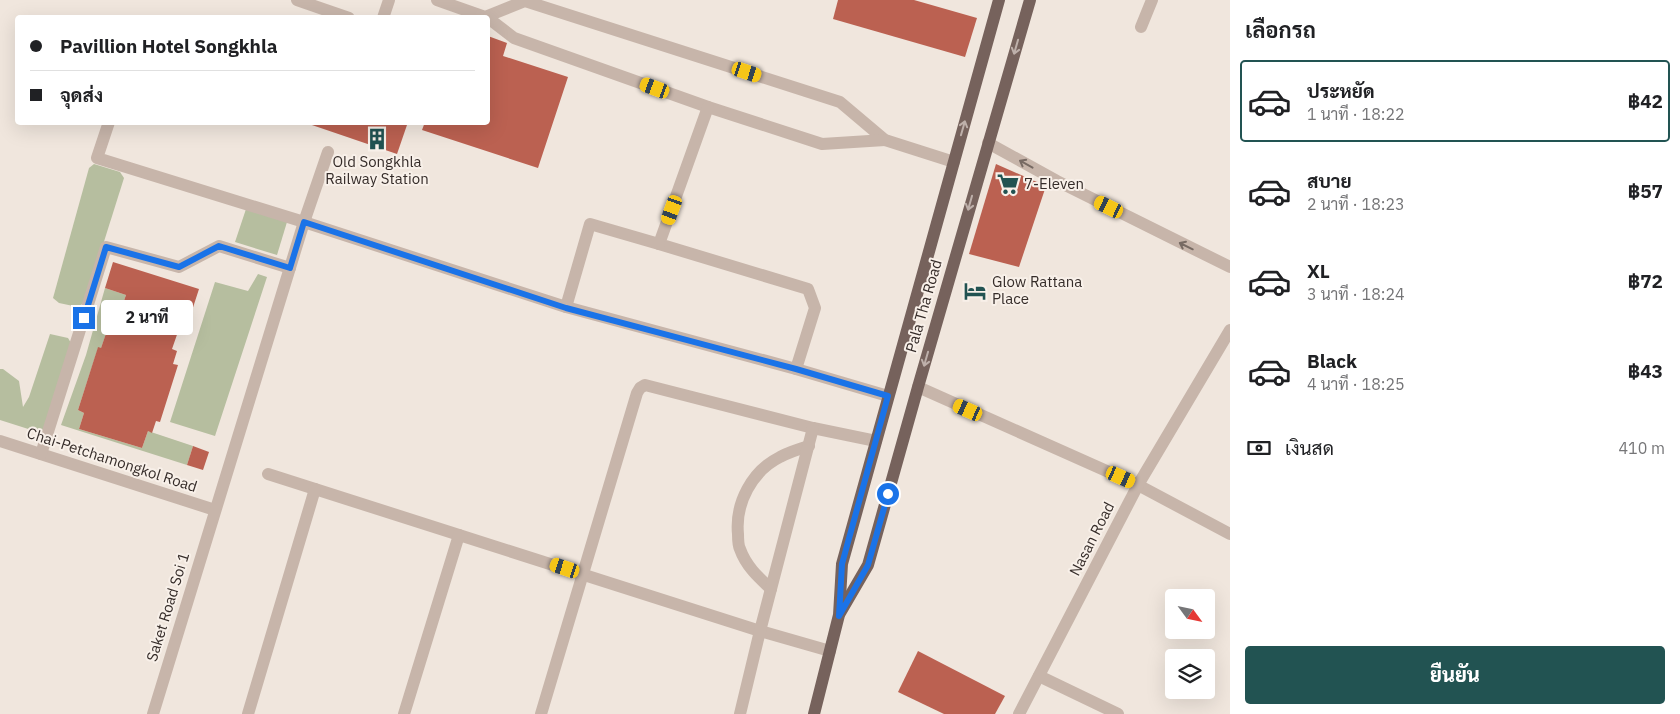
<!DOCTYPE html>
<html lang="th">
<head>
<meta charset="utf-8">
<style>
	:root { --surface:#fff; --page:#f6f6f6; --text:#202124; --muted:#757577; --line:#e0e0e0; --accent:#225352 }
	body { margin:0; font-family:"IBM Plex Sans",Sarabun,sans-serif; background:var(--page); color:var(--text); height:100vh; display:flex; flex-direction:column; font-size:19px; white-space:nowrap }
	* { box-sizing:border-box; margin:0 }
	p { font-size:16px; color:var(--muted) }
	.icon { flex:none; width:28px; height:28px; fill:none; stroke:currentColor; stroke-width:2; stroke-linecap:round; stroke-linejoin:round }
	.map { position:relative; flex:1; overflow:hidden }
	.side { display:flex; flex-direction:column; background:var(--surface); width:450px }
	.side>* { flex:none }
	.banner { position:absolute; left:15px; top:15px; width:475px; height:110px; border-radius:5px; box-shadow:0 5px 20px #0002; display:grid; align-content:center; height:110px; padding:0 15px; background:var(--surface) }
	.needle { width:32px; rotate:123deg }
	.controls { position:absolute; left:1165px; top:589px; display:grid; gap:10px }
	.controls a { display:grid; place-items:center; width:50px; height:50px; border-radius:5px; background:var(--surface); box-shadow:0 5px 20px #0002; font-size:25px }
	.end { position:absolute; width:22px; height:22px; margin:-11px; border:6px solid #1a73e8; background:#fff; box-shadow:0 0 0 2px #fff }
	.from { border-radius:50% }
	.bubble { position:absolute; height:35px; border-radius:5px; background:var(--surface); box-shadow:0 5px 20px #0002; font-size:16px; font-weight:800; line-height:35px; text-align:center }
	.car { position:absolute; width:15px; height:30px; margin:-15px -8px; border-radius:6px; box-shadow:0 0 4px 1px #0007; background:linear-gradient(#f5c518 24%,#345 0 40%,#f5c518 0 76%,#345 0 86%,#f5c518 0) }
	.banner b { display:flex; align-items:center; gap:18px; height:48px; font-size:19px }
	.banner b+b { border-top:1px solid var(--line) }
	.banner i { width:12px; height:12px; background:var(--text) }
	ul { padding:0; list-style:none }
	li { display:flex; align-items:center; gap:15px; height:82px; margin:0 10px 8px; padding:0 5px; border:2px solid transparent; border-radius:5px }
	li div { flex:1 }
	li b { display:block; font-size:19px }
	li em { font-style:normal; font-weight:800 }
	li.on { border-color:var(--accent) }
	li>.icon { width:45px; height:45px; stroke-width:1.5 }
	h2 { padding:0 15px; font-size:22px; line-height:60px }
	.pay { display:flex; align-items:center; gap:12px; height:55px; padding:0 15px; font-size:19px }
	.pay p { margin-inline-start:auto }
	.primary-button { display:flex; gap:10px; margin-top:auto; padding:10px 15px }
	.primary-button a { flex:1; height:58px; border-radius:5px; background:var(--accent); color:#fff; font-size:20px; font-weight:800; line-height:58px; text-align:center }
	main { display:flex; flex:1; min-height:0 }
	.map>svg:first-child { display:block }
	.green { fill:#b6be9f }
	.building { fill:#bb6151 }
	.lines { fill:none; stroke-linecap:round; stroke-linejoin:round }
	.minor { stroke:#c7b5aa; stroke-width:12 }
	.major { stroke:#76625c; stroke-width:12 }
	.oneway { stroke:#beb0aa }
	.oneway2 { stroke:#776a63 }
	.route { stroke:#1a73e8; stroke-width:6 }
	.labels { text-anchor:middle; stroke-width:4; stroke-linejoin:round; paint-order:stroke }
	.poi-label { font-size:15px; fill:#352c29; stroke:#f8f0e9; text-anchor:start }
	.street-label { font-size:15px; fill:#352c29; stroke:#f8f0e9 }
</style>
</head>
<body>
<main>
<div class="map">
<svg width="1230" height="714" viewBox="0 0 1230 714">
	<rect width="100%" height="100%" fill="#f0e6dd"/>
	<g class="green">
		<path d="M 94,164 L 120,172 L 124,178 L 85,302 L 78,307 L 59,303 L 53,298 L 89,168 Z"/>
		<path d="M 246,209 L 287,222 L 277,255 L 235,242 Z"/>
		<path d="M 258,274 L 267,277 L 215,436 L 170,422 L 215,282 L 248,291 Z"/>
		<path d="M 105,288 L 126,295 L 117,321 L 111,320 L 101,348 L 98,348 L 78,410 L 84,413 L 79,429 L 142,448 L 148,431 L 193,446 L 187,465 L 61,425 L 86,355 Z"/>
		<path d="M 50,334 L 68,338 L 71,343 L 44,434 L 0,420 L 0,369 L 3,369 L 19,381 L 23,407 L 29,397 Z"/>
	</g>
	<g class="building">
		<path d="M 838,0 L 914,0 L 977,18 L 965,57 L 833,19 Z"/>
		<path d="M 488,36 L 507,43 L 503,56 L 568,77 L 538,168 L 422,130 L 425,122 L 488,122 Z"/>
		<path d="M 400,122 L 407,125 L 397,154 L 306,123 Z"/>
		<path d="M 996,164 L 1046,186 L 1019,267 L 969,254 Z"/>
		<path d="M 113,262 L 199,289 L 186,329 L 180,326 L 172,349 L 177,351 L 173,364 L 178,365 L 160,422 L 156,421 L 152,433 L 148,431 L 142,448 L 79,429 L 84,413 L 78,410 L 98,347 L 101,348 L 111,319 L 117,321 L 126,295 L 105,288 Z"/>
		<path d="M 193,446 L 209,452 L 203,470 L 187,465 Z"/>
		<path d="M 918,651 L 1005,696 L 995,714 L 944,714 L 898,692 Z"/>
	</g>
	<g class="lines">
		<g class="minor">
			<path d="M 297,0 L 349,18"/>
			<path d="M 437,0 L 485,17 L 525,1 L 840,102 L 885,140 L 954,162"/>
			<path d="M 383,18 L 389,0"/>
			<path d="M 488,18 L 514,38 L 708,107 L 822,144 L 885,140"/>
			<path d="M 1141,27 L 1152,0"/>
			<path d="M 708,107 L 659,244 L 808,289 L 815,308 L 796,369"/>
			<path d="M 109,122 L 97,158 L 304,222 L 566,307 L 796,369 L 888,396"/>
			<path d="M 988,143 L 1057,181 L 1230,267"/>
			<path d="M 566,307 L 590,224 L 659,244"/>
			<path d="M 918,387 L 1138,485 L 1230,534"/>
			<path d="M 0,441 L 215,510"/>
			<path d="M 41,454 L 106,247 L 179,267 L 219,246 L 290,268"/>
			<path d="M 268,474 L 760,631 L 830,651"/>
			<path d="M 771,589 C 758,577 746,566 740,549 C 738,545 738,539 738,534 C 735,503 752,471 780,457 C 789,452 799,449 809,446"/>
			<path d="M 1039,676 L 1118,714"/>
			<path d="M 153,714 L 304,222 L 328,152"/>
			<path d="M 248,714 L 315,489"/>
			<path d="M 404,714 L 459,535"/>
			<path d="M 541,714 L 637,393 L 640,388 L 645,385 L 813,428 L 876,441"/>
			<path d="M 740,714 L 760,631 L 813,428"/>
			<path d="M 1019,714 L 1138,485 L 1230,330"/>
		</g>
		<g class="major">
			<path d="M 840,613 L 868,565 L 918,387 L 1030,0"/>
			<path d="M 814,714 L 839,615 L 842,564 L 999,0"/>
		</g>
	</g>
	<defs><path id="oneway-shaft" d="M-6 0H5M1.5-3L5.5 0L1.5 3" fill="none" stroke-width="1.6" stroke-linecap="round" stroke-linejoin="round" transform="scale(1.25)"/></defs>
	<g class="oneway">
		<use href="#oneway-shaft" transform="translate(1016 47) rotate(106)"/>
		<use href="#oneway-shaft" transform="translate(963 128) rotate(-74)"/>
		<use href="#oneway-shaft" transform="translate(970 203) rotate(106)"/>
		<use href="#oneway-shaft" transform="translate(926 359) rotate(106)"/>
	</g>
	<g class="oneway2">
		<use href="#oneway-shaft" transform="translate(1026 164) rotate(-151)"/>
		<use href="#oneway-shaft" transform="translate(1186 246) rotate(-154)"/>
	</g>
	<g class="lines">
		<path class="route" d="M 84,318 L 106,247 L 179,267 L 219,246 L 290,268 L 304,222 L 566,308 L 796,369 L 888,396 L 842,564 L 839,616 L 868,565 L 888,494"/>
	</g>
	<defs>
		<g id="building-bare" transform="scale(1.725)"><path d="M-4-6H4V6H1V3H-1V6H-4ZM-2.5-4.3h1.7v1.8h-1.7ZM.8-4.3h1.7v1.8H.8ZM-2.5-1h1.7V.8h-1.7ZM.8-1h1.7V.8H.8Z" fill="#225352" stroke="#f8f0e9" stroke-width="2.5" paint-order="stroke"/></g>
		<g id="supermarket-bare" transform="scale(1.725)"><path d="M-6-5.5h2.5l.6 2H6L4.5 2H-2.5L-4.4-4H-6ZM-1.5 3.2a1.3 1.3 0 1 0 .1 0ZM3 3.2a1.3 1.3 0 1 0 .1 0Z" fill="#225352" stroke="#f8f0e9" stroke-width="2.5" paint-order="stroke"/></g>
		<g id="hotel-bare" transform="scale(1.725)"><path d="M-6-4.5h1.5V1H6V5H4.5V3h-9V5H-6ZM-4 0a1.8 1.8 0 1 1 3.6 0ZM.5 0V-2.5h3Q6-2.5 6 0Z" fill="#225352" stroke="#f8f0e9" stroke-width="2.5" paint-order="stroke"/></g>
	</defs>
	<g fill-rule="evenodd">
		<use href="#building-bare" x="377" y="139"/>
		<use href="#supermarket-bare" x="1008" y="184"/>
		<use href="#hotel-bare" x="975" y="291"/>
	</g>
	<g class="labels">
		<g class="poi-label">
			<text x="377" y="167" text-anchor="middle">Old Songkhla<tspan x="377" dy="17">Railway Station</tspan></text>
			<text x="1024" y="189">7-Eleven</text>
			<text x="992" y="287">Glow Rattana<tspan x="992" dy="17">Place</tspan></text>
		</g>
		<g class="street-label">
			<text transform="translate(924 306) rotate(-74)" y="5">Pala Tha Road</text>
			<text transform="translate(112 460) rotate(18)" y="5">Chai-Petchamongkol Road</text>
			<text transform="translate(1092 539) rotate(-63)" y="5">Nasan Road</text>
			<text transform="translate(168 607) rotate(-73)" y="5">Saket Road Soi 1</text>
		</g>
	</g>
</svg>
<div class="controls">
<a><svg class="needle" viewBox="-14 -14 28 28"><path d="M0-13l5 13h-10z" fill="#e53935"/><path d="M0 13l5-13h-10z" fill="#757577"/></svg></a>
<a><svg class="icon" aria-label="layers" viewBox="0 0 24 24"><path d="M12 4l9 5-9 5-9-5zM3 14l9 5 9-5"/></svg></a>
</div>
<i class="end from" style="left:888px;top:494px"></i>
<i class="end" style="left:84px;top:318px"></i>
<div class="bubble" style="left:101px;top:300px;width:92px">2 นาที</div>
<i class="car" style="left:747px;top:72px;rotate:108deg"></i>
<i class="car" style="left:655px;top:88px;rotate:290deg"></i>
<i class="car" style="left:1109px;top:207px;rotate:296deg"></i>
<i class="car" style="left:672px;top:210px;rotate:200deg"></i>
<i class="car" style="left:968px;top:410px;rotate:294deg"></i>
<i class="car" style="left:1121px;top:477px;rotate:114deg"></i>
<i class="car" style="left:565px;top:568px;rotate:288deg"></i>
<div class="banner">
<b><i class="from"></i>Pavillion Hotel Songkhla</b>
<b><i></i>จุดส่ง</b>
</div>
</div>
<section class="side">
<h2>เลือกรถ</h2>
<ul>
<li class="on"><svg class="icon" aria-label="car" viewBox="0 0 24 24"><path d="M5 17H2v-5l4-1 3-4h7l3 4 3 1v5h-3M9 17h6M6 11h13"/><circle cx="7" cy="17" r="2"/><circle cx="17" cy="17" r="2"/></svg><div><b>ประหยัด</b><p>1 นาที · 18:22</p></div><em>฿42</em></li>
<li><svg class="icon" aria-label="car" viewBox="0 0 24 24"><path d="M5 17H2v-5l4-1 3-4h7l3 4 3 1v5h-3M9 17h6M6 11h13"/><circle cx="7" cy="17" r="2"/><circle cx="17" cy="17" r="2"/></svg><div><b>สบาย</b><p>2 นาที · 18:23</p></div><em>฿57</em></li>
<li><svg class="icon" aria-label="car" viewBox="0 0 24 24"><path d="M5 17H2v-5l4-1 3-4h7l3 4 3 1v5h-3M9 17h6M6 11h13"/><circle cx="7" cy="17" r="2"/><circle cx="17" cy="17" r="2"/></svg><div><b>XL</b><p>3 นาที · 18:24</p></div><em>฿72</em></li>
<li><svg class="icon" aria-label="car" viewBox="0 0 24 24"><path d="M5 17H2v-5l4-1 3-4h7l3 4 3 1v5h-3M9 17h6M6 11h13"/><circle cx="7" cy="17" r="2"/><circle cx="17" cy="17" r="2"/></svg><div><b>Black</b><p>4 นาที · 18:25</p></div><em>฿43</em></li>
</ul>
<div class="pay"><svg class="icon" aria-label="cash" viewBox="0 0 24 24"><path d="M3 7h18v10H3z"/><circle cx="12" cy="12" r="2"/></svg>เงินสด<p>410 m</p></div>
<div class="primary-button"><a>ยืนยัน</a></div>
</section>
</main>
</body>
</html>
